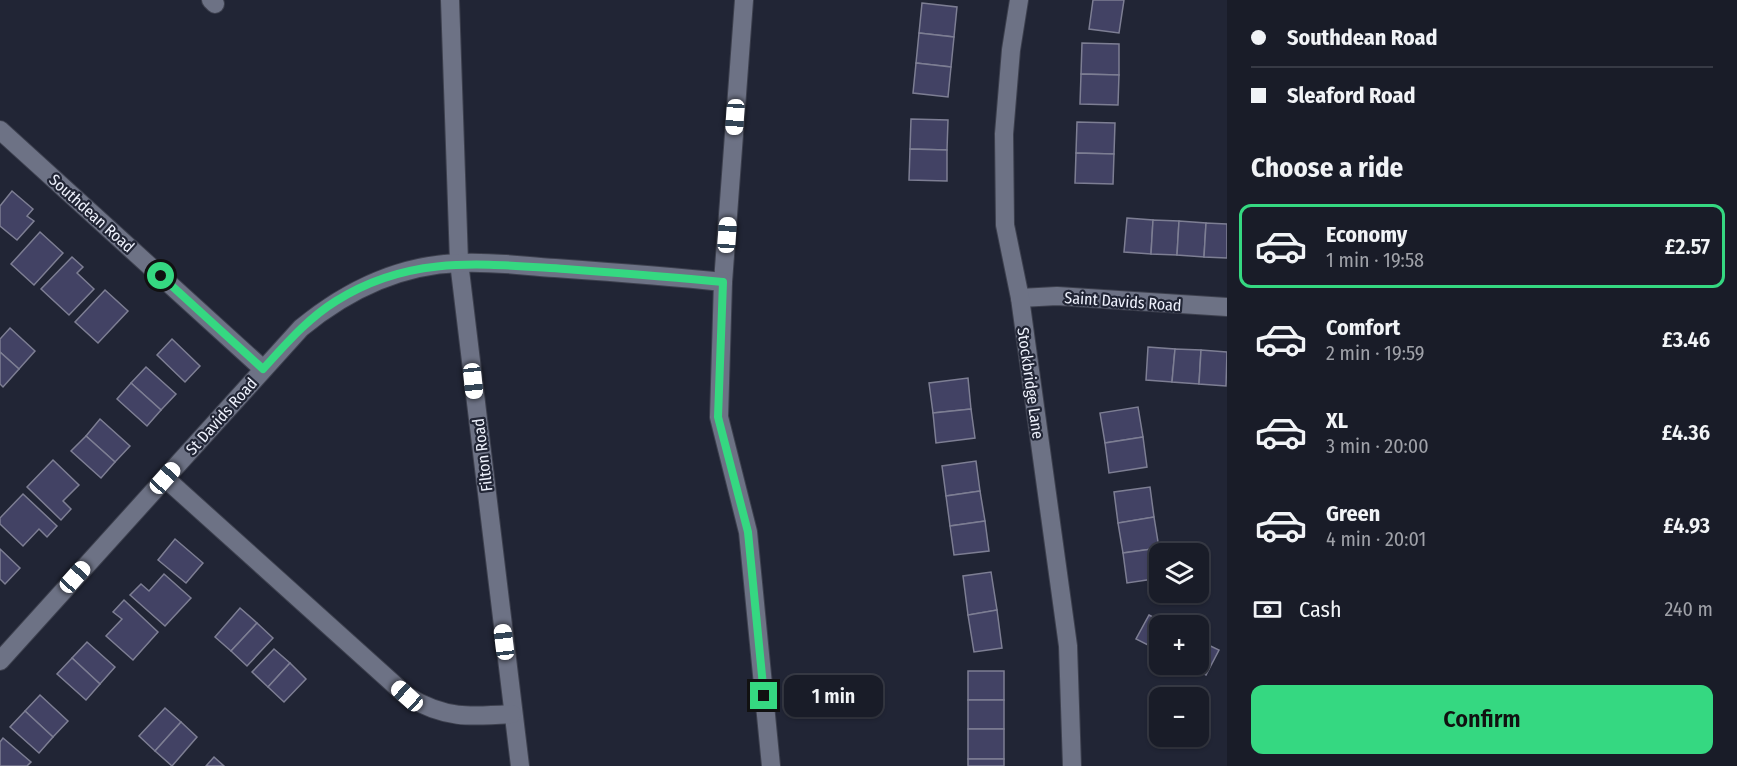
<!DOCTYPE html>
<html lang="en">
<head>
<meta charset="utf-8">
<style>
	:root { --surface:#191c28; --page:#222530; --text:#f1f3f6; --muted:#9fa1a8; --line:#373a45; --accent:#35d881 }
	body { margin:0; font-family:"Fira Sans Condensed",sans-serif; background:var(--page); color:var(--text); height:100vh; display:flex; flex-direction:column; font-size:22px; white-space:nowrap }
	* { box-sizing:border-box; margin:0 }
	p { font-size:20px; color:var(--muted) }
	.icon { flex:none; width:33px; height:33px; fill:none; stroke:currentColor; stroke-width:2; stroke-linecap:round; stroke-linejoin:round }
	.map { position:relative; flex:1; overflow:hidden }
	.panel { display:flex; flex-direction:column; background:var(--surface); width:510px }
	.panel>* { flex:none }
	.banner { display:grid; align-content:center; height:132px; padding:0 24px; background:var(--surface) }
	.tools { position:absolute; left:1149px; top:543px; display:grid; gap:12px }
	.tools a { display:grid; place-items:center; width:60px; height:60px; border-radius:12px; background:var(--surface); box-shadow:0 2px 4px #0004,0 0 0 2px var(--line); font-size:30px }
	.end { position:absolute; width:27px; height:27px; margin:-14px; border:8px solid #35d881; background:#111; box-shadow:0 0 0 3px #111 }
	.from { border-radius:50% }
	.bubble { position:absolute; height:42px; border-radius:12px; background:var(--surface); box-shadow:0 2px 4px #0004,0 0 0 2px var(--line); font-size:20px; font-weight:600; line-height:42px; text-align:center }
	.car { position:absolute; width:18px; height:36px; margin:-18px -9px; border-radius:8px; box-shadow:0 0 4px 2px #0007; background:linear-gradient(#fff 24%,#345 0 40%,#fff 0 76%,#345 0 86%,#fff 0) }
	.banner b { display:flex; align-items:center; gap:21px; height:57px; font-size:22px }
	.banner b+b { border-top:2px solid var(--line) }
	.banner i { width:15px; height:15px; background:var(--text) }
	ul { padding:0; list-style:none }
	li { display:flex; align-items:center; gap:18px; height:84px; margin:0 12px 9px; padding:0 12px; border:3px solid transparent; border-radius:12px }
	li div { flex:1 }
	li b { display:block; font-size:22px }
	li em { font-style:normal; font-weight:600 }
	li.selected { border-color:var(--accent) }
	li>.icon { width:54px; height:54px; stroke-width:1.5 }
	h2 { padding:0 24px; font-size:27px; line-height:72px }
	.pay { display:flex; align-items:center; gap:15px; height:66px; padding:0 24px; font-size:22px }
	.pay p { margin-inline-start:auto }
	.primary-button { display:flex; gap:12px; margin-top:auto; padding:12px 24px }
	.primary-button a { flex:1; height:69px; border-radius:12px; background:var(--accent); color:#111; font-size:24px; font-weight:600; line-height:69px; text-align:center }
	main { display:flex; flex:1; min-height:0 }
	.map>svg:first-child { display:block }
	.building { fill:#424264; stroke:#7d7e93; stroke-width:1.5 }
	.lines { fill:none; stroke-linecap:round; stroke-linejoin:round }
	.street-casing { stroke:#3d404e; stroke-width:20 }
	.secondary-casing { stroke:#3d404e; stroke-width:20 }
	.street { stroke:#6d7285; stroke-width:18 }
	.secondary { stroke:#6d7285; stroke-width:18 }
	.route { stroke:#35d881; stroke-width:8 }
	.labels { text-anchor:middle; stroke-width:4.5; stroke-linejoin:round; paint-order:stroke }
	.street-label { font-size:16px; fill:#eef1fc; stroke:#212535 }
</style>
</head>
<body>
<main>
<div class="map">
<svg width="1227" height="766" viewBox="0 0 1227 766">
	<rect width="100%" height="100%" fill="#212535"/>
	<g class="building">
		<path d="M 1093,0 L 1124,0 L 1119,33 L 1089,29 Z"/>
		<path d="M 922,3 L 957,7 L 954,37 L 919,33 Z"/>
		<path d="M 919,33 L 954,37 L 951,67 L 916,63 Z"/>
		<path d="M 1082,43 L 1119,44 L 1119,75 L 1081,74 Z"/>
		<path d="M 916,63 L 951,67 L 948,97 L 913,93 Z"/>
		<path d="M 1081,74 L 1119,75 L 1118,105 L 1080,104 Z"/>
		<path d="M 911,119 L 948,120 L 947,150 L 910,149 Z"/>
		<path d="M 1077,122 L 1115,123 L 1114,154 L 1076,153 Z"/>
		<path d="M 910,149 L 947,150 L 947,181 L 909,180 Z"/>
		<path d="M 1076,153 L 1114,154 L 1113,184 L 1075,183 Z"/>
		<path d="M 12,191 L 33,209 L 27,216 L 34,221 L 17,240 L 0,226 L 0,206 Z"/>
		<path d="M 1127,218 L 1153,220 L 1151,254 L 1124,252 Z"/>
		<path d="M 1153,220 L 1179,221 L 1177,255 L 1151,254 Z"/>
		<path d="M 1179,221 L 1206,223 L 1204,257 L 1177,255 Z"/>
		<path d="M 1206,223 L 1227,224 L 1227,258 L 1204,257 Z"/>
		<path d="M 40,232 L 63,253 L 34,285 L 11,264 Z"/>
		<path d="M 72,257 L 83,267 L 77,273 L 94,289 L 69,315 L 41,289 Z"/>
		<path d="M 105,290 L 128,311 L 98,343 L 75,322 Z"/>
		<path d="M 10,328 L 35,351 L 19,369 L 0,352 L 0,339 Z"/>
		<path d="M 172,339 L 200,366 L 185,382 L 157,355 Z"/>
		<path d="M 1148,347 L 1175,349 L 1172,382 L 1146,380 Z"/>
		<path d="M 1175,349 L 1201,350 L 1199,384 L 1172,382 Z"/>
		<path d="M 1201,350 L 1227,352 L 1226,386 L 1199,384 Z"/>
		<path d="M 0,352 L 19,369 L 3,387 L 0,384 Z"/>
		<path d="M 146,367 L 176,394 L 161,410 L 131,383 Z"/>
		<path d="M 968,378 L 971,409 L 933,413 L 929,383 Z"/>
		<path d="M 131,383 L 161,410 L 147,426 L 117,399 Z"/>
		<path d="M 1138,407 L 1143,437 L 1105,443 L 1100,413 Z"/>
		<path d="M 971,409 L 975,438 L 936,443 L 933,413 Z"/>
		<path d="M 100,419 L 130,446 L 115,462 L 86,436 Z"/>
		<path d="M 86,436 L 115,462 L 101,478 L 71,451 Z"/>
		<path d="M 1143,437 L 1147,467 L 1109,473 L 1105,443 Z"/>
		<path d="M 53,460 L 79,485 L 63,501 L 71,509 L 61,520 L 27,487 Z"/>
		<path d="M 976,461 L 980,491 L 946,496 L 942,466 Z"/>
		<path d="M 1150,487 L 1154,517 L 1118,523 L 1114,492 Z"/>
		<path d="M 980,491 L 985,521 L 950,526 L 946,496 Z"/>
		<path d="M 23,494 L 57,526 L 47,537 L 39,529 L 23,546 L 0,524 L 0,518 Z"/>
		<path d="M 1154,517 L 1159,548 L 1123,553 L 1118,523 Z"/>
		<path d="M 985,521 L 989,551 L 954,555 L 950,526 Z"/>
		<path d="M 175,539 L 203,563 L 186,583 L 158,560 Z"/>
		<path d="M 1159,548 L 1160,578 L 1127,583 L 1123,553 Z"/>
		<path d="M 0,549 L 20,568 L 5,584 L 0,579 Z"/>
		<path d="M 991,572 L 997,610 L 968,615 L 963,576 Z"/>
		<path d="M 164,574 L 191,598 L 165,626 L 130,595 L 141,584 L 149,591 Z"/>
		<path d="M 124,600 L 158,632 L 133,660 L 106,636 L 122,619 L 113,612 Z"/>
		<path d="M 240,608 L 257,623 L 231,651 L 215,637 Z"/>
		<path d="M 997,610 L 1002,648 L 974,652 L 968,615 Z"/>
		<path d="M 1149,615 L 1170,626 L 1160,626 L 1160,651 L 1136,639 Z"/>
		<path d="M 257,623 L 273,638 L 247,666 L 231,651 Z"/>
		<path d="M 1198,640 L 1219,650 L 1206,675 L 1186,664 L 1198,664 Z"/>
		<path d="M 87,642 L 115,667 L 100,684 L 72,658 Z"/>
		<path d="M 274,649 L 290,663 L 268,687 L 252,672 Z"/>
		<path d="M 72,658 L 100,684 L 86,700 L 57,674 Z"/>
		<path d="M 290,663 L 306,679 L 284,702 L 268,687 Z"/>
		<rect x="968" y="671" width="36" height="29"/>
		<path d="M 40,695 L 68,721 L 53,737 L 25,711 Z"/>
		<rect x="968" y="700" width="36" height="29"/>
		<path d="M 165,708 L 181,722 L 155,751 L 139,736 Z"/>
		<path d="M 25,711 L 53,737 L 39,753 L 10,727 Z"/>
		<path d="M 181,722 L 197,737 L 172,766 L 155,751 Z"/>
		<rect x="968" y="729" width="36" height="30"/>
		<path d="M 3,738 L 31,762 L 27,766 L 0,766 L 0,742 Z"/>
		<path d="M 214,757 L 224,766 L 206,766 Z"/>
		<rect x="968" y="759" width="36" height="7"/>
	</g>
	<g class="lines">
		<g class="street-casing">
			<g id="street">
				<path d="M 211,0 L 215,4"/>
				<path d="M 450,0 L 459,262 L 520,766"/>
				<path d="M 744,0 L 723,282 L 719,417 L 748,532 L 771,766"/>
				<path d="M 0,130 L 263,369"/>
				<path d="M 1020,298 L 1057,296 L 1227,307"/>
				<path d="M 165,478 L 407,696 C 445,719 470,717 512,714"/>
				<path d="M 0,661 L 301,328 C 346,291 399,265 459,263 C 490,261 523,266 555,268 C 611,272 667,276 723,282"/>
			</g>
		</g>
		<g class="secondary-casing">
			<path id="secondary" d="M 1019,0 L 1011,50 L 1004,134 L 1005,225 L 1020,298 L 1068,646 L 1072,766"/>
		</g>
		<use href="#street" class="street"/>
		<use href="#secondary" class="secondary"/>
	</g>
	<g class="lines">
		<path class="route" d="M 161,276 L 263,369 C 286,344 307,319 336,301 C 410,254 483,264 565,269 C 618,273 671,277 723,282 L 718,417 L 748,532 L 764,696"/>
	</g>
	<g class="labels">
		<g class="street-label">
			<text transform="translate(92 213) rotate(42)" y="6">Southdean Road</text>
			<text transform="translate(1123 301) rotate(4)" y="6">Saint Davids Road</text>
			<text transform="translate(1031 383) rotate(82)" y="6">Stockbridge Lane</text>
			<text transform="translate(221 416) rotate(-48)" y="6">St Davids Road</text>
			<text transform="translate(482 455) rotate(-97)" y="6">Filton Road</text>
		</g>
	</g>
</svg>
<div class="tools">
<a><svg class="icon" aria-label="layers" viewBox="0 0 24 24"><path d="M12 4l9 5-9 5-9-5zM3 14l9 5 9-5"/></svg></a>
<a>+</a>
<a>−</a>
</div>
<i class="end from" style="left:161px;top:276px"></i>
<i class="end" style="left:764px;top:696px"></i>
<div class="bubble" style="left:784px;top:675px;width:99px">1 min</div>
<i class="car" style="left:735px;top:117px;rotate:184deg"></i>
<i class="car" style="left:727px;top:235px;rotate:4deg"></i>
<i class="car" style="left:473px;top:381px;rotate:174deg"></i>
<i class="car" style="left:165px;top:478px;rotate:42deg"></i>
<i class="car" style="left:75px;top:577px;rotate:42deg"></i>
<i class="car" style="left:504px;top:642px;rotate:353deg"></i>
<i class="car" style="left:407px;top:696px;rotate:312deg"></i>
</div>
<section class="panel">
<div class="banner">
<b><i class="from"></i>Southdean Road</b>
<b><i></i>Sleaford Road</b>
</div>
<h2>Choose a ride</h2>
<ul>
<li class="selected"><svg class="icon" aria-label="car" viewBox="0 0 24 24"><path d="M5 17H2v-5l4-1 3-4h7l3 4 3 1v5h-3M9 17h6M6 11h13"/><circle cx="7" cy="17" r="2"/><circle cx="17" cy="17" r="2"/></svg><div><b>Economy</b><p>1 min · 19:58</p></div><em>£2.57</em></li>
<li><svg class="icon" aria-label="car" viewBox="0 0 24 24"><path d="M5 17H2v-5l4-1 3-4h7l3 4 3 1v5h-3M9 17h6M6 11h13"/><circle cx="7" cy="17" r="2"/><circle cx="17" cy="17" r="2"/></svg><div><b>Comfort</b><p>2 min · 19:59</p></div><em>£3.46</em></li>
<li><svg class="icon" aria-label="car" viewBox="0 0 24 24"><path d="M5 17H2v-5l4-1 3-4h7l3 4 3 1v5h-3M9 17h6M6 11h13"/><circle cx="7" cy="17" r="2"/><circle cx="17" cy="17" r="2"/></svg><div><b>XL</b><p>3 min · 20:00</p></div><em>£4.36</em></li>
<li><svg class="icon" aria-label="car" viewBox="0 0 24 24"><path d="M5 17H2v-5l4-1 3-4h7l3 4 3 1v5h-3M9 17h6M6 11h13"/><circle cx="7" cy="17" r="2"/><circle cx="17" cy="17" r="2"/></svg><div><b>Green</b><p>4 min · 20:01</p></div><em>£4.93</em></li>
</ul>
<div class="pay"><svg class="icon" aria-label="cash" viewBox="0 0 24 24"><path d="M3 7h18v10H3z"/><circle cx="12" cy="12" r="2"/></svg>Cash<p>240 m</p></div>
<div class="primary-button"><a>Confirm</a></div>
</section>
</main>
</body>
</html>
